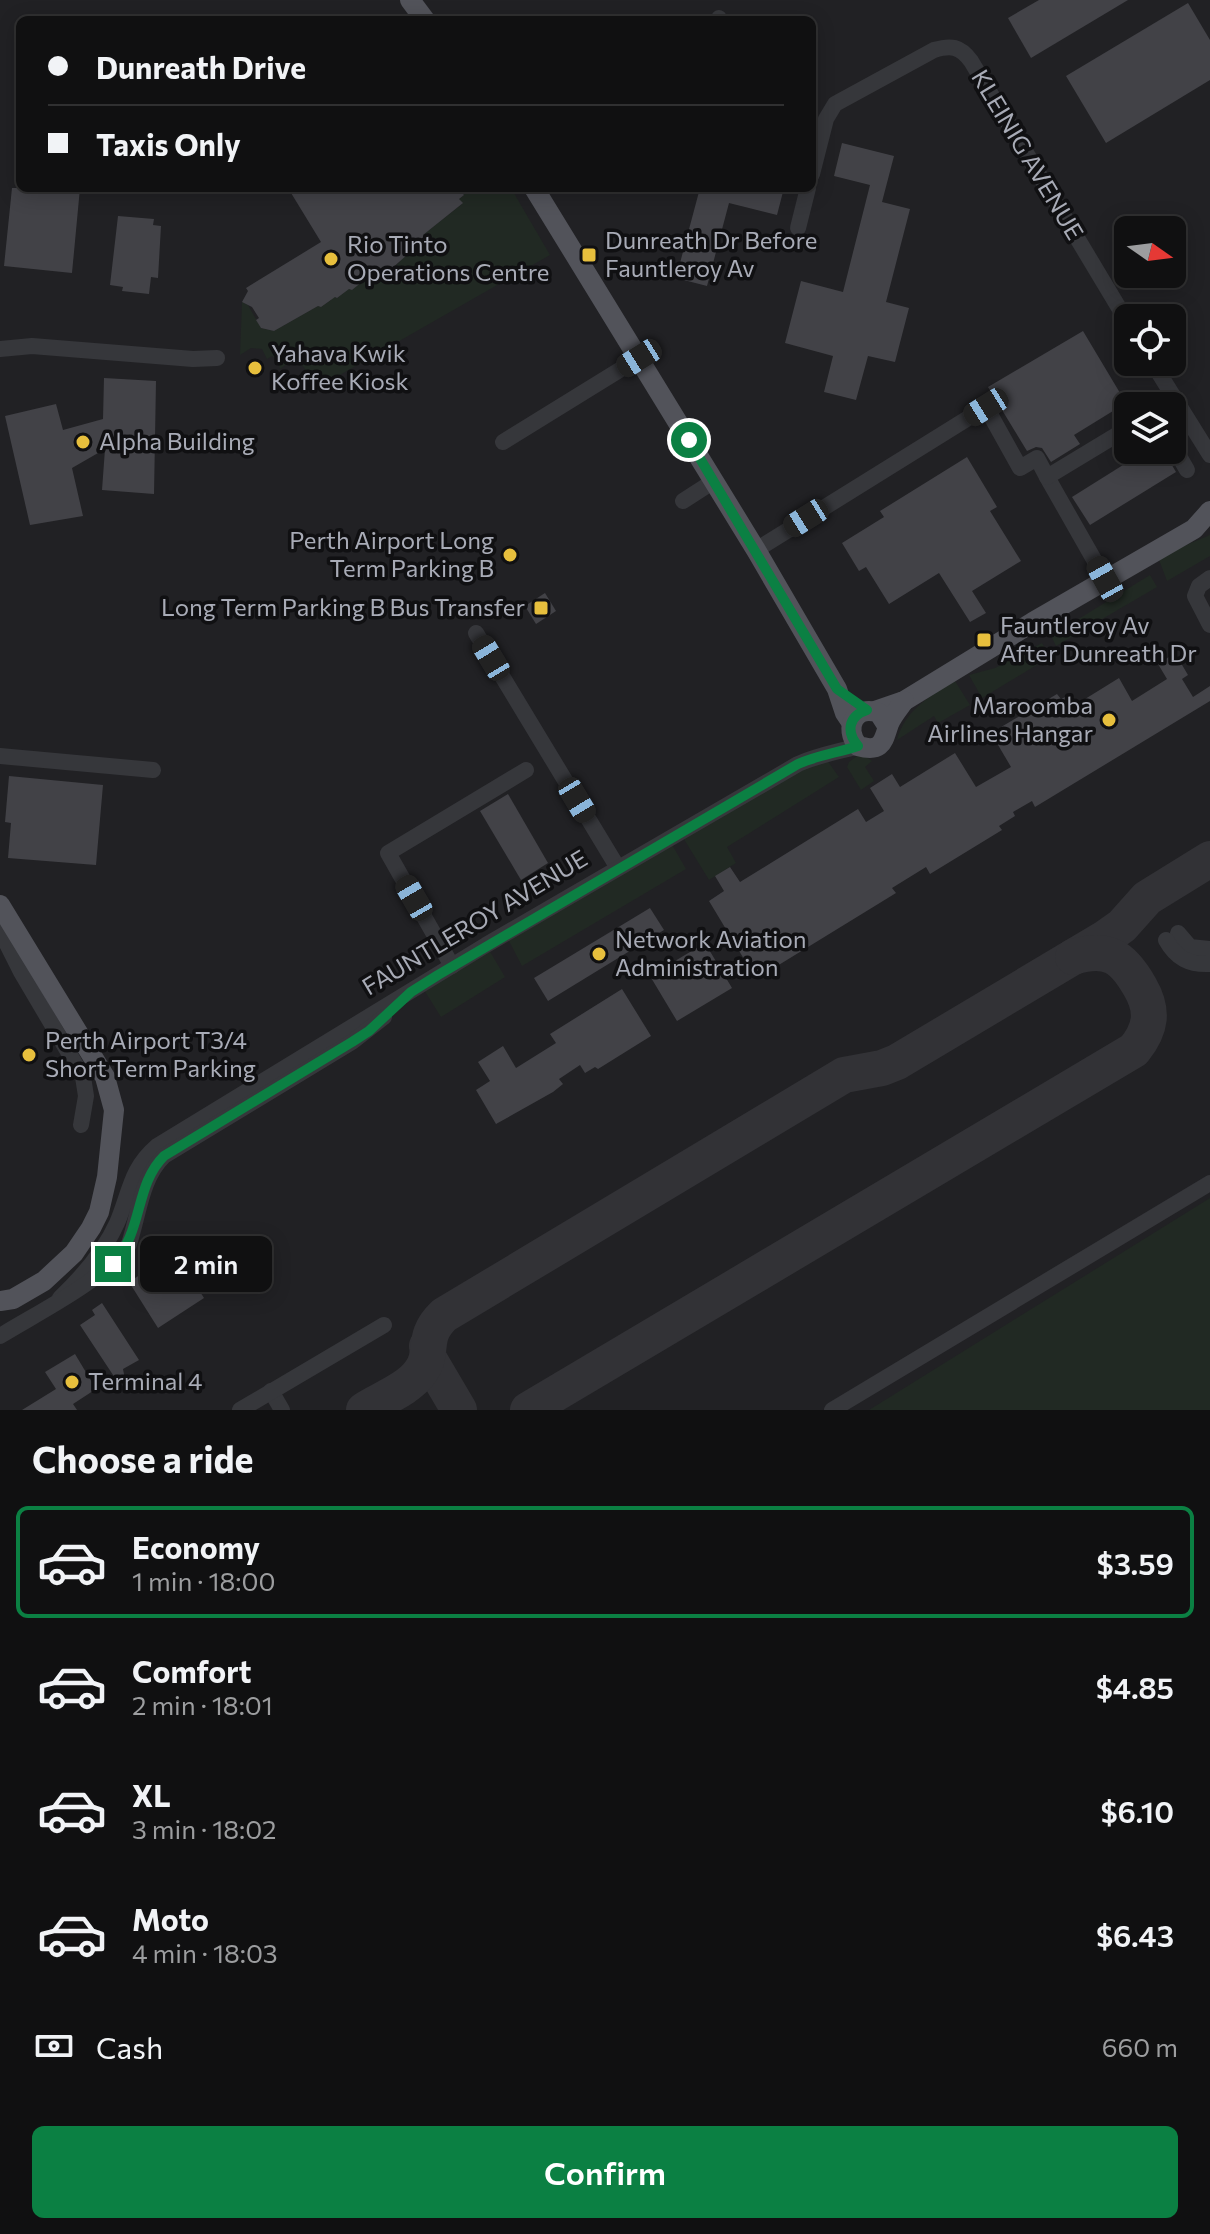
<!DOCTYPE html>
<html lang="en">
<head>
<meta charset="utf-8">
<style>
	:root { --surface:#101011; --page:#1e1e1f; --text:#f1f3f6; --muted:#9c9d9f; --line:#303031; --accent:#0b8043 }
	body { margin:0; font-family:Commissioner,sans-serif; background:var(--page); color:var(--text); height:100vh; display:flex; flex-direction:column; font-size:30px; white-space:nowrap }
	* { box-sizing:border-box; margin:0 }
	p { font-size:26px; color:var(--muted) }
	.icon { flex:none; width:44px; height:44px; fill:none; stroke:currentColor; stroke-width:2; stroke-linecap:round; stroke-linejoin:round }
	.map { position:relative; height:1410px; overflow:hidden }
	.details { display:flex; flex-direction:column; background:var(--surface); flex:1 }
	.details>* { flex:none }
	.banner { position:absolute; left:16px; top:16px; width:800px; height:176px; border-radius:12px; box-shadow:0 4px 20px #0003,0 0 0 2px var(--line); display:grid; align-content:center; height:176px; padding:0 32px; background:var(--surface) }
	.needle { width:52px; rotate:104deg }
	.tools { position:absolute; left:1114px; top:216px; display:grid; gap:16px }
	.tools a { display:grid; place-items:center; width:72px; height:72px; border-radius:12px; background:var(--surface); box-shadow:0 4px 20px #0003,0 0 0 2px var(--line); font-size:40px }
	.end { position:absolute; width:36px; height:36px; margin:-18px; border:10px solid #0b8043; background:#fff; box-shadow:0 0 0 4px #fff }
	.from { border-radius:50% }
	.bubble { position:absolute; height:56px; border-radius:12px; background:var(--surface); box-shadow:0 4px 20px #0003,0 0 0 2px var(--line); font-size:26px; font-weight:600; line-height:56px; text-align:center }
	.car { position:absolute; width:24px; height:48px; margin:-24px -12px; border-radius:10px; box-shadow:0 0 6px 2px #0007; background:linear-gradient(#222 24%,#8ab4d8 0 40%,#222 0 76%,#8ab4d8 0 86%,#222 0) }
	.banner b { display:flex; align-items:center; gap:28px; height:76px; font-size:30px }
	.banner b+b { border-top:2px solid var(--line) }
	.banner i { width:20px; height:20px; background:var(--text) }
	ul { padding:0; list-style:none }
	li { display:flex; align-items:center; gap:24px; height:112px; margin:0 16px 12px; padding:0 16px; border:4px solid transparent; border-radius:12px }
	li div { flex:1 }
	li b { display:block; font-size:30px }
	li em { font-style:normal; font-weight:600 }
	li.current { border-color:var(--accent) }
	li>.icon { width:72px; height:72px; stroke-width:1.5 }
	h2 { padding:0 32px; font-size:36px; line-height:96px }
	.pay { display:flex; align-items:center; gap:20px; height:88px; padding:0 32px; font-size:30px }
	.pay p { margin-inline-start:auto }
	.action { display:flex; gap:16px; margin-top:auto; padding:16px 32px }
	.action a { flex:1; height:92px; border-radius:12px; background:var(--accent); color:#fff; font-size:32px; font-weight:600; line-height:92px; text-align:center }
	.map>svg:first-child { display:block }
	.built { fill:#212124; fill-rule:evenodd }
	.green { fill:#212923 }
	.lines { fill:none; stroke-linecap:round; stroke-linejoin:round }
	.taxiway { stroke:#323236; stroke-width:36 }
	.building { fill:#424247 }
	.minor { stroke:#36373b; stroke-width:16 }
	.major { stroke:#52535a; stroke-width:20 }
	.route { stroke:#0b8043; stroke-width:10 }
	.poi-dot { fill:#e7bf3d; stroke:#101012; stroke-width:3 }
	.labels { text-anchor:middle; stroke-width:7; stroke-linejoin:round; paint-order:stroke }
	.street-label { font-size:24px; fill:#a8abb6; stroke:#101012 }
	.poi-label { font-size:24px; fill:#a8abb6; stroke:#101012; text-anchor:start }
</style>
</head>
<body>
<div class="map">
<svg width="1210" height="1410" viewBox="0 0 1210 1410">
	<rect width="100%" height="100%" fill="#151517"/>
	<path class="built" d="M 0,0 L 1210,0 L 1210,1410 L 0,1410 ZM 20,20 L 812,20 L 812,188 L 20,188 ZM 1128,230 L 1172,230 L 1172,274 L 1128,274 ZM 1128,318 L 1172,318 L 1172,362 L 1128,362 ZM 1128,406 L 1172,406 L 1172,450 L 1128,450 Z"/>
	<g class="green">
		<path d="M 458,188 L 511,188 L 550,255 L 317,388 L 297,357 L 280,369 L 278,360 L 272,356 L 267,359 L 262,349 L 251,348 L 240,355 L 242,302 L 248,305 L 261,328 L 274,331 L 318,306 L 321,307 L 331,300 L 329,297 L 331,295 L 337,298 L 346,291 L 347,287 L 352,290 L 366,278 L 361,266 L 387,267 L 390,270 L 400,262 L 397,257 L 426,239 L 423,235 L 462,204 L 459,199 L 464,195 Z"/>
		<path d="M 1210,535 L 1210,556 L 1167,581 L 1158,557 Z"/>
		<path d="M 1150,575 L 1157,587 L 1056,646 L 1051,636 Z"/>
		<path d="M 1042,643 L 1047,652 L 1037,658 L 1040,663 L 982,698 L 969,675 L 995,668 Z"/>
		<path d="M 955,681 L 970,705 L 938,723 L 934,716 L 897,740 C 905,710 930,696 955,681 Z"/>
		<path d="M 857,756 L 865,756 L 872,761 L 865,767 L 874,781 L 861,790 L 847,767 L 849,762 Z"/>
		<path d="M 827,760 L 839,777 L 727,847 L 736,863 L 709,880 L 682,836 L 814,761 Z"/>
		<path d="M 671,843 L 686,869 L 522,966 L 508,939 Z"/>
		<path d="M 486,945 L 505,977 L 441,1017 L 421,985 Z"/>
		<path d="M 1210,1198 L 1210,1410 L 869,1410 Z"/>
	</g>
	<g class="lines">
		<g class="taxiway">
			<path d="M 427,1346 L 429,1359 L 459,1410"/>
			<path d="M 364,1410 C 381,1399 409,1389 421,1371 C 435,1352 420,1338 444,1315 L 844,1075 L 882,1068 L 897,1062 L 1105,938 L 1122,926 L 1147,898 L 1210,859"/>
			<path d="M 528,1410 L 1134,1050 C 1151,1029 1154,1011 1140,987 C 1123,957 1108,946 1073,957"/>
		</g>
	</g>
	<g class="building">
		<path d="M 1039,0 L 1128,0 L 1031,58 L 1008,18 Z"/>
		<path d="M 1188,3 L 1210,40 L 1210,80 L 1106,143 L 1066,76 Z"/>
		<path d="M 842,143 L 894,156 L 882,202 L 910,209 L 886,302 L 909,308 L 895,362 L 868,356 L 856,400 L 824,392 L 833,356 L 785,343 L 801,281 L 843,292 L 870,185 L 834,176 Z"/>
		<path d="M 12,188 L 80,188 L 72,273 L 4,266 Z"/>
		<path d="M 288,188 L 458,188 L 464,195 L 459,199 L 463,203 L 423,235 L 426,238 L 390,270 L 387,267 L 382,271 L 379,268 L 352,290 L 349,289 L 337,298 L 335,297 L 321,307 L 318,306 L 274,331 L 261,328 L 256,320 L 259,318 L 252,307 L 242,302 L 248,291 L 246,288 L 321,242 Z"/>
		<path d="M 700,188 L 784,188 L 777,215 L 729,203 L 707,286 L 676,278 Z"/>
		<path d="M 118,216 L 154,219 L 153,225 L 161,226 L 158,278 L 151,277 L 149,294 L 122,291 L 123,287 L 110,285 Z"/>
		<path d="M 1083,331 L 1126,403 L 1074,435 L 1080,444 L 1051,462 L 1042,448 L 1036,447 L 1027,451 L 988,387 Z"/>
		<path d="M 104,378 L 156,381 L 154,494 L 102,490 L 105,449 L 72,468 L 83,516 L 30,525 L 5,416 L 56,404 L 63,430 L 103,419 Z"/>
		<path d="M 1147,450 L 1163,450 L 1176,472 L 1090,525 L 1072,497 Z"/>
		<path d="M 967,457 L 997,507 L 990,511 L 1021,561 L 972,591 L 986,613 L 970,622 L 939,573 L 889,604 L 866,567 L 859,571 L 842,543 L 884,517 L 880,511 Z"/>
		<path d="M 545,593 L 556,611 L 536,624 L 525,606 Z"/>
		<path d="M 1175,653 L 1188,675 L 1182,679 L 1193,697 L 1210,686 L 1210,701 L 1035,807 L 1032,801 L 1013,812 L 1015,816 L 999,826 L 1002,830 L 930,874 L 926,867 L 892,888 L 896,893 L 756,979 L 709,901 L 724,891 L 715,876 L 730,867 L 740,882 L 858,809 L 866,822 L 884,811 L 870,788 L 892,774 L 900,787 L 955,753 L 976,787 L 1011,767 L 991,733 L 1057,694 L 1061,699 L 1071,694 L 1077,704 L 1119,678 L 1132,701 L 1167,679 L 1158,664 Z"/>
		<path d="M 9,776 L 103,785 L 96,865 L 8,858 L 11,823 L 5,822 Z"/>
		<path d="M 508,794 L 548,863 L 521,880 L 480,811 Z"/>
		<path d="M 650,908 L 664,930 L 548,1001 L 534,978 Z"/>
		<path d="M 705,943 L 732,988 L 677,1021 L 650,976 Z"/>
		<path d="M 622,989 L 651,1036 L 598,1069 L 595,1067 L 585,1073 L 580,1065 L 559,1079 L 563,1084 L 553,1092 L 496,1124 L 476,1090 L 490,1081 L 478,1062 L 503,1046 L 516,1068 L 556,1043 L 550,1034 Z"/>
		<path d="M 175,1252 L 204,1298 L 158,1328 L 129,1282 Z"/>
		<path d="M 102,1303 L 139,1360 L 123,1369 L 127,1390 L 115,1378 L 80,1325 L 95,1315 L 92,1310 Z"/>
		<path d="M 75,1354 L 96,1389 L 73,1404 L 77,1410 L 22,1410 L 56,1389 L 45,1372 Z"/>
	</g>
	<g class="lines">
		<g class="minor">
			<path d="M 719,18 L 720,20"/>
			<path d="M 812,174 L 826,119 L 835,104 L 934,50 C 951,45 960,46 971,61 L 1128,323"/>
			<path d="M 798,228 L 808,188"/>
			<path d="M 0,349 L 32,346 L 193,359 L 217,358"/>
			<path d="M 1152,362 L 1210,455"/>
			<path d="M 503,442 L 639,358"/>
			<path d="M 1172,444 L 1187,470"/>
			<path d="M 1047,477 L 1105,579"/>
			<path d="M 683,501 L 714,481"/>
			<path d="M 756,550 L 986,407 L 1020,468 L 1037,458 L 1047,477 L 1128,428"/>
			<path d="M 1210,578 L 1199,586 L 1195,596 L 1210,625"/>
			<path d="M 476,633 L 618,868"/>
			<path d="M 0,756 L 153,770"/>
			<path d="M 0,930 L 21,972 L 83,1077 L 86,1096 L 81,1125"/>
			<path d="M 1178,933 L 1190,947 L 1210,949"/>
			<path d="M 1166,940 C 1176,958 1189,965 1210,964"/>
			<path d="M 452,966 L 388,853 L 526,770"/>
			<path d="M 60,1298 C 82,1277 104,1252 117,1223 C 130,1193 130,1169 157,1146 L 486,945 L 798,764 C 818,755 838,752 858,746"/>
			<path d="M 0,1336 C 37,1313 105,1280 129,1244 C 139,1214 141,1178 164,1156 L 352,1042 L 384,1017"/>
			<path d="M 271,1391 L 282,1410"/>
			<path d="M 240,1410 L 384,1325"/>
			<path d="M 832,1410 L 1210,1183"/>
		</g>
		<g class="major">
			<path d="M 410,0 L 425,20"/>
			<path d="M 534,188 L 756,550 L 837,689 L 845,713 L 851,722"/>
			<path d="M 875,711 L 904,701 L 1033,622 L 1194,529 L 1210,511"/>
			<path d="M 888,727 L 879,713 C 855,704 843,728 858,746 C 883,753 883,741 889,724 C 892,716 899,708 904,701"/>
			<path d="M 0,905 L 105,1077 L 114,1110 L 107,1177 L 99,1212 L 91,1228 L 74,1253 L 44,1281 L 13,1299 L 0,1301"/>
		</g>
	</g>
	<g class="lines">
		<path class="route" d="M 113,1264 C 144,1230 134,1186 164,1156 L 352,1042 L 369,1031 L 411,992 L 438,975 L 798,764 C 818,755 837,753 858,746 C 846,732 848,716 867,710 L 837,689 L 689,440"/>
	</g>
	<g class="poi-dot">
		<rect x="581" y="247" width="16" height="16" rx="4"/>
		<circle cx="331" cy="259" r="8"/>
		<circle cx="255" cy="368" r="8"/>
		<circle cx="83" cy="442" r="8"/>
		<circle cx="510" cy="555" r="8"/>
		<rect x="533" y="600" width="16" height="16" rx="4"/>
		<rect x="976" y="632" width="16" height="16" rx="4"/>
		<circle cx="1109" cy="720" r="8"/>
		<circle cx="599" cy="954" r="8"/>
		<circle cx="29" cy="1055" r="8"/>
		<circle cx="72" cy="1382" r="8"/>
	</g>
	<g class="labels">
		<g class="street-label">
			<text transform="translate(1027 155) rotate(59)" y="8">KLEINIG AVENUE</text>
			<text transform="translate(475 923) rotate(-31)" y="8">FAUNTLEROY AVENUE</text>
		</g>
		<g class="poi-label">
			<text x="605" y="249">Dunreath Dr Before<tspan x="605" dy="28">Fauntleroy Av</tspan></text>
			<text x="347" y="253">Rio Tinto<tspan x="347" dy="28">Operations Centre</tspan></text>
			<text x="271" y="362">Yahava Kwik<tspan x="271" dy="28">Koffee Kiosk</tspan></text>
			<text x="99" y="450">Alpha Building</text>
			<text x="494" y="549" text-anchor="end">Perth Airport Long<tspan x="494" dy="28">Term Parking B</tspan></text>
			<text x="525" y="616" text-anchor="end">Long Term Parking B Bus Transfer</text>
			<text x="1000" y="634">Fauntleroy Av<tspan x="1000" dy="28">After Dunreath Dr</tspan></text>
			<text x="1093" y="714" text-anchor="end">Maroomba<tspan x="1093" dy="28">Airlines Hangar</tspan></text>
			<text x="615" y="948">Network Aviation<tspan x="615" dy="28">Administration</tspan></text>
			<text x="45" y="1049">Perth Airport T3/4<tspan x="45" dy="28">Short Term Parking</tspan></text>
			<text x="88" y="1390">Terminal 4</text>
		</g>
	</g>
</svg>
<div class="tools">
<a><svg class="needle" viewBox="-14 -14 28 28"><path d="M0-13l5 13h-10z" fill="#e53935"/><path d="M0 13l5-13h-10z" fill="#9c9d9f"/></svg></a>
<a><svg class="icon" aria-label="locate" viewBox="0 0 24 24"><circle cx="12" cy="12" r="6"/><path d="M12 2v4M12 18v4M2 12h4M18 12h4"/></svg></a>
<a><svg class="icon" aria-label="layers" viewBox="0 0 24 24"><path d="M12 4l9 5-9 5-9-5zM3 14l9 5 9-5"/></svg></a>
</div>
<i class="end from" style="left:689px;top:440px"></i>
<i class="end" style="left:113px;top:1264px"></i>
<div class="bubble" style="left:140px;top:1236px;width:132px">2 min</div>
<i class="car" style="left:639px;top:358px;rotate:238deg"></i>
<i class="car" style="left:986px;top:407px;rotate:238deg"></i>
<i class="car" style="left:806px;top:518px;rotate:238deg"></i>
<i class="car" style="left:1105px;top:579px;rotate:331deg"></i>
<i class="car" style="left:491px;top:658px;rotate:329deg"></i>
<i class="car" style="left:577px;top:800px;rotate:149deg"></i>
<i class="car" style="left:414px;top:898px;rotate:330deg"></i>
<div class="banner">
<b><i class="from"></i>Dunreath Drive</b>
<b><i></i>Taxis Only</b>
</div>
</div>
<section class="details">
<h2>Choose a ride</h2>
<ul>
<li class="current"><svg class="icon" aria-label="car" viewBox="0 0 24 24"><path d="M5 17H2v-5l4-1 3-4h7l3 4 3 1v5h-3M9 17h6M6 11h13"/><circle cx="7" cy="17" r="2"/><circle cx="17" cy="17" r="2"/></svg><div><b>Economy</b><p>1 min · 18:00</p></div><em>$3.59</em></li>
<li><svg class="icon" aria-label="car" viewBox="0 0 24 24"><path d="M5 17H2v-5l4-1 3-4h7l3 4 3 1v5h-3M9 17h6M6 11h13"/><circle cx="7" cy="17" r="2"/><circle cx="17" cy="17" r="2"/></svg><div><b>Comfort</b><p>2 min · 18:01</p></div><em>$4.85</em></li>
<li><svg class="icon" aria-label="car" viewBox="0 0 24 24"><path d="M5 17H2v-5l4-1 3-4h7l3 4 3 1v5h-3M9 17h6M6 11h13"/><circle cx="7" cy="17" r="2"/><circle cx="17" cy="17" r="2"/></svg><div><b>XL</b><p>3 min · 18:02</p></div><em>$6.10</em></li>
<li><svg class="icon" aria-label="car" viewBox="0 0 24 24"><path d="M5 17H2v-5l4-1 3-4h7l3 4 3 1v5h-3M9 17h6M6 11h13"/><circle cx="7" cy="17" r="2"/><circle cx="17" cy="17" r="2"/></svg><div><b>Moto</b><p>4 min · 18:03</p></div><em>$6.43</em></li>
</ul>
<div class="pay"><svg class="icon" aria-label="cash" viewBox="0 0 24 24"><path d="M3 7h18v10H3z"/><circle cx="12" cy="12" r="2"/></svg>Cash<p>660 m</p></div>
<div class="action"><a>Confirm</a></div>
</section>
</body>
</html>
